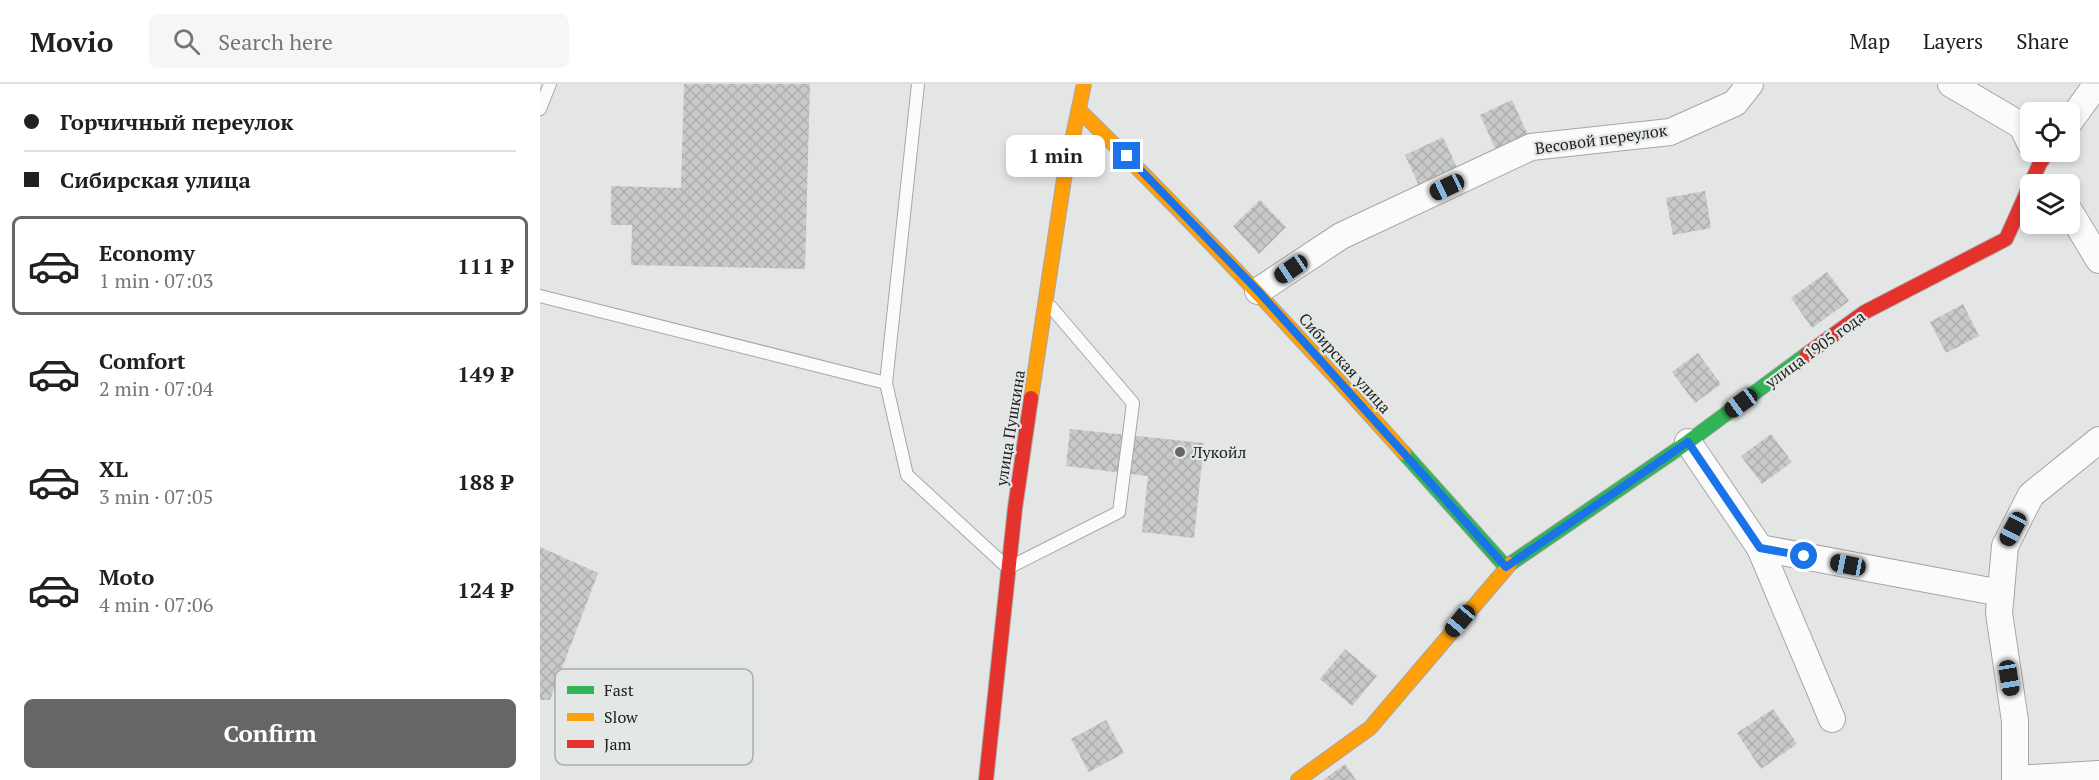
<!DOCTYPE html>
<html lang="en">
<head>
<meta charset="utf-8">
<style>
	:root { --surface:#fff; --page:#f6f6f6; --text:#202124; --muted:#757577; --line:#e0e0e0; --accent:#656666 }
	body { margin:0; font-family:"PT Serif",serif; background:var(--page); color:var(--text); height:100vh; display:flex; flex-direction:column; font-size:22px; white-space:nowrap }
	* { box-sizing:border-box; margin:0 }
	p { font-size:20px; color:var(--muted) }
	.icon { flex:none; width:33px; height:33px; fill:none; stroke:currentColor; stroke-width:2; stroke-linecap:round; stroke-linejoin:round }
	.map { position:relative; flex:1; overflow:hidden }
	.sheet { display:flex; flex-direction:column; background:var(--surface); width:540px }
	.sheet>* { flex:none }
	.top-card { display:grid; align-content:center; height:132px; padding:0 24px; background:var(--surface) }
	.controls { position:absolute; left:1480px; top:18px; display:grid; gap:12px }
	.controls a { display:grid; place-items:center; width:60px; height:60px; border-radius:9px; background:var(--surface); box-shadow:0 3px 9px #0003; font-size:30px }
	.end { position:absolute; width:27px; height:27px; margin:-14px; border:8px solid #1a73e8; background:#fff; box-shadow:0 0 0 3px #fff }
	.from { border-radius:50% }
	.bubble { position:absolute; height:42px; border-radius:9px; background:var(--surface); box-shadow:0 3px 9px #0003; font-size:20px; font-weight:700; line-height:42px; text-align:center }
	.car { position:absolute; width:18px; height:36px; margin:-18px -9px; border-radius:8px; box-shadow:0 0 4px 2px #0007; background:linear-gradient(#222 24%,#8ab4d8 0 40%,#222 0 76%,#8ab4d8 0 86%,#222 0) }
	.top-card b { display:flex; align-items:center; gap:21px; height:57px; font-size:22px }
	.top-card b+b { border-top:2px solid var(--line) }
	.top-card i { width:15px; height:15px; background:var(--text) }
	ul { padding:0; list-style:none }
	li { display:flex; align-items:center; gap:18px; height:99px; margin:0 12px 9px; padding:0 12px; border:3px solid transparent; border-radius:9px }
	li div { flex:1 }
	li b { display:block; font-size:22px }
	li em { font-style:normal; font-weight:700 }
	li.on { border-color:var(--accent) }
	li>.icon { width:54px; height:54px; stroke-width:1.5 }
	.primary-button { display:flex; gap:12px; margin-top:auto; padding:12px 24px }
	.primary-button a { flex:1; height:69px; border-radius:9px; background:var(--accent); color:#fff; font-size:24px; font-weight:700; line-height:69px; text-align:center }
	header { display:flex; align-items:center; gap:36px; box-sizing:border-box; height:84px; padding:0 30px; background:var(--surface); border-bottom:2px solid var(--line) }
	header strong { font-size:28px }
	nav { display:flex; gap:33px; margin-inline-start:auto; font-size:21px }
	.search { width:420px; height:54px; background:var(--page); display:flex; align-items:center; gap:15px; box-sizing:border-box; padding:0 21px; border-radius:9px; color:var(--muted); font-size:22px }
	main { display:flex; flex:1; min-height:0 }
	.map>svg:first-child { display:block }
	.building { fill:url(#building-cross-hatch) }
	.lines { fill:none; stroke-linecap:round; stroke-linejoin:round }
	.lane-casing { stroke:#a5a7a6; stroke-width:14 }
	.street-casing { stroke:#a5a7a6; stroke-width:28 }
	.fast-casing { stroke:#a5a7a6; stroke-width:16 }
	.slow-casing { stroke:#a5a7a6; stroke-width:16 }
	.jam-casing { stroke:#a5a7a6; stroke-width:16 }
	.lane { stroke:#fbfbfb; stroke-width:12 }
	.street { stroke:#fbfbfb; stroke-width:26 }
	.fast { stroke:#30b455; stroke-width:14 }
	.slow { stroke:#ff9f0a; stroke-width:14 }
	.jam { stroke:#e5322d; stroke-width:14 }
	.route { stroke:#1a73e8; stroke-width:8 }
	.poi-dot { fill:#656666; stroke:#e3e7e5; stroke-width:2 }
	.labels { text-anchor:middle; stroke-width:4.5; stroke-linejoin:round; paint-order:stroke }
	.street-label { font-size:16px; fill:#202121; stroke:#e3e7e5 }
	.poi-label { font-size:16px; fill:#202121; stroke:#e3e7e5; text-anchor:start }
	.key { fill:#e3e7e5; stroke:#a8acaa; stroke-width:1.5 }
	.key-label { font-size:16px; fill:#202121 }
</style>
</head>
<body>
<header>
<strong>Movio</strong>
<div class="search"><svg class="icon" aria-label="search" viewBox="0 0 24 24"><circle cx="10" cy="10" r="6"/><path d="M15 15l6 6"/></svg>Search here</div>
<nav><a>Map</a><a>Layers</a><a>Share</a></nav>
</header>
<main>
<section class="sheet">
<div class="top-card">
<b><i class="from"></i>Горчичный переулок</b>
<b><i></i>Сибирская улица</b>
</div>
<ul>
<li class="on"><svg class="icon" aria-label="car" viewBox="0 0 24 24"><path d="M5 17H2v-5l4-1 3-4h7l3 4 3 1v5h-3M9 17h6M6 11h13"/><circle cx="7" cy="17" r="2"/><circle cx="17" cy="17" r="2"/></svg><div><b>Economy</b><p>1 min · 07:03</p></div><em>111 ₽</em></li>
<li><svg class="icon" aria-label="car" viewBox="0 0 24 24"><path d="M5 17H2v-5l4-1 3-4h7l3 4 3 1v5h-3M9 17h6M6 11h13"/><circle cx="7" cy="17" r="2"/><circle cx="17" cy="17" r="2"/></svg><div><b>Comfort</b><p>2 min · 07:04</p></div><em>149 ₽</em></li>
<li><svg class="icon" aria-label="car" viewBox="0 0 24 24"><path d="M5 17H2v-5l4-1 3-4h7l3 4 3 1v5h-3M9 17h6M6 11h13"/><circle cx="7" cy="17" r="2"/><circle cx="17" cy="17" r="2"/></svg><div><b>XL</b><p>3 min · 07:05</p></div><em>188 ₽</em></li>
<li><svg class="icon" aria-label="car" viewBox="0 0 24 24"><path d="M5 17H2v-5l4-1 3-4h7l3 4 3 1v5h-3M9 17h6M6 11h13"/><circle cx="7" cy="17" r="2"/><circle cx="17" cy="17" r="2"/></svg><div><b>Moto</b><p>4 min · 07:06</p></div><em>124 ₽</em></li>
</ul>
<div class="primary-button"><a>Confirm</a></div>
</section>
<div class="map">
<svg width="1559" height="696" viewBox="0 0 1559 696">
	<defs>
		<pattern id="building-cross-hatch" width="8" height="8" patternUnits="userSpaceOnUse" patternTransform="scale(1.5)"><rect width="8" height="8" fill="#c8cac9"/><path d="M0 0l8 8M0 8l8-8" fill="none" stroke="#acadac"/></pattern>
	</defs>
	<rect width="100%" height="100%" fill="#e4e6e5"/>
	<g class="building">
		<path d="M 144,0 L 270,0 L 265,185 L 91,181 L 92,141 L 71,141 L 71,102 L 141,104 Z"/>
		<path d="M 972,16 L 988,51 L 956,66 L 940,31 Z"/>
		<path d="M 903,53 L 918,86 L 880,104 L 865,71 Z"/>
		<path d="M 1165,107 L 1171,144 L 1133,151 L 1126,114 Z"/>
		<path d="M 720,116 L 746,143 L 719,170 L 693,142 Z"/>
		<path d="M 1287,188 L 1309,217 L 1272,244 L 1251,214 Z"/>
		<path d="M 1423,220 L 1439,252 L 1406,269 L 1390,238 Z"/>
		<path d="M 1158,269 L 1181,300 L 1155,319 L 1132,288 Z"/>
		<path d="M 530,345 L 664,359 L 654,454 L 602,448 L 608,392 L 526,382 Z"/>
		<path d="M 1231,350 L 1252,378 L 1222,400 L 1201,372 Z"/>
		<path d="M 0,463 L 58,489 L 10,616 L 0,616 Z"/>
		<path d="M 805,565 L 837,592 L 812,622 L 780,595 Z"/>
		<path d="M 1233,625 L 1257,660 L 1221,685 L 1197,649 Z"/>
		<path d="M 566,636 L 584,669 L 549,688 L 531,655 Z"/>
		<path d="M 805,680 L 816,696 L 783,696 Z"/>
	</g>
	<g class="lines">
		<g class="lane-casing">
			<g id="lane">
				<path d="M 0,25 L 10,0"/>
				<path d="M 0,212 L 346,299 L 367,391 L 468,484 L 579,428 L 593,319 L 511,223"/>
				<path d="M 346,299 L 378,0"/>
			</g>
		</g>
		<g class="street-casing">
			<g id="street">
				<path d="M 1411,0 L 1482,42 L 1491,61"/>
				<path d="M 1530,37 L 1557,0"/>
				<path d="M 1530,128 L 1559,176"/>
				<path d="M 718,207 L 801,152 L 991,63 L 1130,48 L 1195,19 L 1210,0"/>
				<path d="M 1148,358 L 1220,464 L 1461,509"/>
				<path d="M 1220,464 L 1292,635"/>
				<path d="M 1475,695 L 1559,690"/>
				<path d="M 1475,696 L 1475,637 L 1459,529 L 1465,462 L 1491,411 L 1559,356"/>
			</g>
		</g>
		<g class="fast-casing">
			<g id="fast">
				<path d="M 864,369 L 966,483"/>
				<path d="M 970,480 L 1148,358 L 1267,270"/>
			</g>
		</g>
		<g class="slow-casing">
			<g id="slow">
				<path d="M 539,26 C 652,136 759,252 864,369"/>
				<path d="M 491,314 L 524,95 L 544,0"/>
				<path d="M 758,696 L 830,644 L 970,480"/>
			</g>
		</g>
		<g class="jam-casing">
			<g id="jam">
				<path d="M 1267,270 L 1325,228 L 1466,155 L 1500,79 L 1508,68"/>
				<path d="M 446,696 L 475,424 L 491,314"/>
			</g>
		</g>
		<use href="#lane" class="lane"/>
		<use href="#street" class="street"/>
		<use href="#fast" class="fast"/>
		<use href="#slow" class="slow"/>
		<use href="#jam" class="jam"/>
	</g>
	<g class="lines">
		<path class="route" d="M 587,72 L 718,207 L 966,483 L 1148,358 L 1220,464 L 1264,472"/>
	</g>
	<circle class="poi-dot" cx="640" cy="368" r="6"/>
	<g class="labels">
		<g class="street-label">
			<text transform="translate(1061 55) rotate(-8)" y="6">Весовой переулок</text>
			<text transform="translate(1275 265) rotate(-36)" y="6">улица 1905 года</text>
			<text transform="translate(805 279) rotate(48)" y="6">Сибирская улица</text>
			<text transform="translate(470 344) rotate(-81)" y="6">улица Пушкина</text>
		</g>
		<g class="poi-label">
			<text x="652" y="374">Лукойл</text>
		</g>
	</g>
	<rect x="15" y="585" width="198" height="96" rx="9" class="key"/>
	<rect x="27" y="602" width="27" height="8" fill="#30b455"/>
	<rect x="27" y="629" width="27" height="8" fill="#ff9f0a"/>
	<rect x="27" y="656" width="27" height="8" fill="#e5322d"/>
	<g class="key-label">
		<text x="64" y="612">Fast</text>
		<text x="64" y="639">Slow</text>
		<text x="64" y="666">Jam</text>
	</g>
</svg>
<div class="controls">
<a><svg class="icon" aria-label="locate" viewBox="0 0 24 24"><circle cx="12" cy="12" r="6"/><path d="M12 2v4M12 18v4M2 12h4M18 12h4"/></svg></a>
<a><svg class="icon" aria-label="layers" viewBox="0 0 24 24"><path d="M12 4l9 5-9 5-9-5zM3 14l9 5 9-5"/></svg></a>
</div>
<i class="end from" style="left:1264px;top:472px"></i>
<i class="end" style="left:587px;top:72px"></i>
<div class="bubble" style="left:466px;top:51px;width:99px">1 min</div>
<i class="car" style="left:907px;top:103px;rotate:245deg"></i>
<i class="car" style="left:751px;top:185px;rotate:236deg"></i>
<i class="car" style="left:1201px;top:319px;rotate:234deg"></i>
<i class="car" style="left:1473px;top:445px;rotate:208deg"></i>
<i class="car" style="left:1308px;top:481px;rotate:281deg"></i>
<i class="car" style="left:920px;top:537px;rotate:220deg"></i>
<i class="car" style="left:1469px;top:594px;rotate:171deg"></i>
</div>
</main>
</body>
</html>
